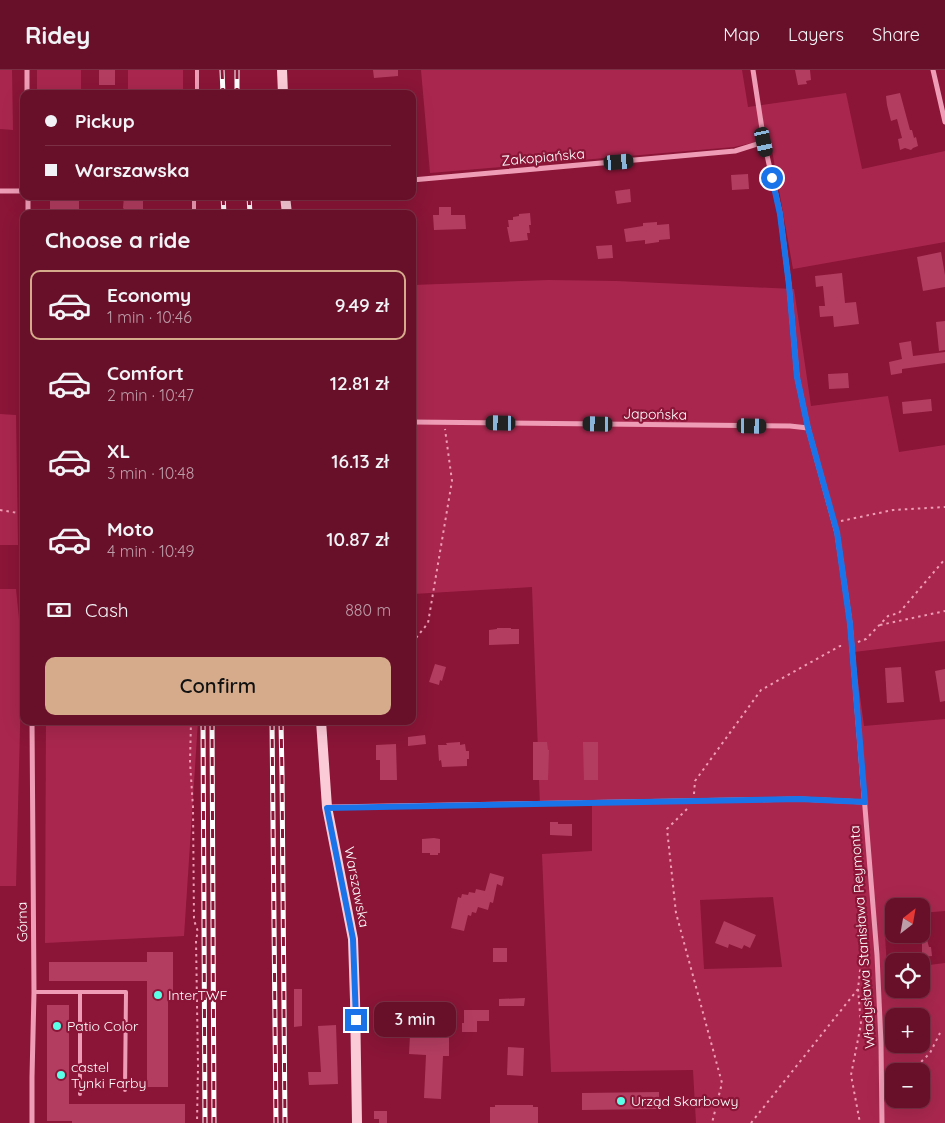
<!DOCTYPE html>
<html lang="en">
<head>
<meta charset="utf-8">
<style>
	:root { --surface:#681029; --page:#701e35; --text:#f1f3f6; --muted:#bd9da8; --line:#7b3046; --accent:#d6ab8b }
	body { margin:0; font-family:Quicksand,sans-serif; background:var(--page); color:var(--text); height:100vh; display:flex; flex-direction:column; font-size:19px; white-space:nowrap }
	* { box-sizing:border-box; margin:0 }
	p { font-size:16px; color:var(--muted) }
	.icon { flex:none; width:28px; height:28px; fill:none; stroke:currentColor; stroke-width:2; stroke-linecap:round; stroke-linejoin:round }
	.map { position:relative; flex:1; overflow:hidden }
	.drawer { position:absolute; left:20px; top:140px; width:396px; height:515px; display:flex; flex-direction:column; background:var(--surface); border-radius:10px; box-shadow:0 5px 20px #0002,0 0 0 1px var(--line) }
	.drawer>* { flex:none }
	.guide { position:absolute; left:20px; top:20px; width:396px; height:110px; border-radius:10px; box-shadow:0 5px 20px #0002,0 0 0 1px var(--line); display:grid; align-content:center; height:110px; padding:0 25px; background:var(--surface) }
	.needle { width:32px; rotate:31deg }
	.fabs { position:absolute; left:885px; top:828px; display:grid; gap:10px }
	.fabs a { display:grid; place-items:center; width:45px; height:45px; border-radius:10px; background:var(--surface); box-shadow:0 5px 20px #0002,0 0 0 1px var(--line); font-size:25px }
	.end { position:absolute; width:22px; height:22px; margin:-11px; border:6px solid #1a73e8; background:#fff; box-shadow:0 0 0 2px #fff }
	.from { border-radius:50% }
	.bubble { position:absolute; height:35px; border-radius:10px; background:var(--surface); box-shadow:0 5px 20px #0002,0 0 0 1px var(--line); font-size:16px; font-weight:600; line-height:35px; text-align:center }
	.car { position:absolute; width:15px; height:30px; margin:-15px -8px; border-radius:6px; box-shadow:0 0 4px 1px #0007; background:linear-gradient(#222 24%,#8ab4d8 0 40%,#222 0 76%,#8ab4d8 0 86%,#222 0) }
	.guide b { display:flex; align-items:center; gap:18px; height:48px; font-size:19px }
	.guide b+b { border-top:1px solid var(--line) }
	.guide i { width:12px; height:12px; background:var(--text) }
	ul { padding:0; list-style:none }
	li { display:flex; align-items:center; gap:15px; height:70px; margin:0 10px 8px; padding:0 15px; border:2px solid transparent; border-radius:10px }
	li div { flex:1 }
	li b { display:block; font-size:19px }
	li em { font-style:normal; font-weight:600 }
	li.active { border-color:var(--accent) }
	li>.icon { width:45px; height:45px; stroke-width:1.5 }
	h2 { padding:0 25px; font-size:22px; line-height:60px }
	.pay { display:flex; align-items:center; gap:12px; height:55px; padding:0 25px; font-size:19px }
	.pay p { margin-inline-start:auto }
	.cta { display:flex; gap:10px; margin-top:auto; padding:10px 25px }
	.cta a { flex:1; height:58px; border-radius:10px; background:var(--accent); color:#111; font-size:20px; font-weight:600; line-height:58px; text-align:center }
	header { display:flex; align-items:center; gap:30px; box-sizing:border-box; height:70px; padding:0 25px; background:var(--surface); border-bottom:1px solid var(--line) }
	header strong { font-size:24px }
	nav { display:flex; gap:28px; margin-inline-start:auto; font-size:18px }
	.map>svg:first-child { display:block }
	.green { fill:#a9274f; fill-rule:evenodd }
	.building { fill:#b33d61 }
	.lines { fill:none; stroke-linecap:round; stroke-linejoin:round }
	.path { stroke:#ef9db6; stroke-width:2; stroke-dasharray:2.5 4; stroke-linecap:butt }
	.service { stroke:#ef9db6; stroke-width:4 }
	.minor { stroke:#ef9db6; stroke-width:5 }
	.secondary { stroke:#fbcbd8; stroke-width:10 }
	.rail-casing { stroke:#fff; stroke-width:5 }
	.rail { stroke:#8a1537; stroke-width:3; stroke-dasharray:9; stroke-linecap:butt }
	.route { stroke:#1a73e8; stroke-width:6 }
	.poi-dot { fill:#5bffe7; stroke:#8a1537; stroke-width:2 }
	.labels { text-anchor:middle; stroke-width:4.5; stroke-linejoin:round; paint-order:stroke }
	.street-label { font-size:14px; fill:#fff; stroke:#8a1537 }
	.poi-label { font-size:14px; fill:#fff; stroke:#8a1537; text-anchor:start }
</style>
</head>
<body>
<header>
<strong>Ridey</strong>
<nav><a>Map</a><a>Layers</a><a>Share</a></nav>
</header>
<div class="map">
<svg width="945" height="1053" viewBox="0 0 945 1053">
	<rect width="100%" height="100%" fill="#8a1537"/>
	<g class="green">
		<path d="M 0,0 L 12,0 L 13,60 L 0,59 Z"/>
		<rect x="37" y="0" width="44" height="24"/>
		<rect x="128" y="0" width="55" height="24"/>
		<path d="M 421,0 L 742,0 L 748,37 L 846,23 L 862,99 L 945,81 L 945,172 L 793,199 L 770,69 L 734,77 L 430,103 Z"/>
		<path d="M 548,210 L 616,211 L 794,219 L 811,336 L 888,326 L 899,382 L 945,375 L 945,571 L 854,582 L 864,656 L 945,649 L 945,841 L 921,843 L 921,836 L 894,836 L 894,846 L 884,847 L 887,899 L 894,899 L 894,919 L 921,919 L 921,896 L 945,893 L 945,1053 L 696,1053 L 693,1000 L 551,1002 L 542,784 L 592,781 L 592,735 L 540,736 L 532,517 L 413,524 L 412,297 L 414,297 L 413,215 ZM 773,827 L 782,897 L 704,899 L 700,830 ZM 894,946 L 921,946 L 921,974 L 894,974 ZM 894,1001 L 921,1001 L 921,1029 L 894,1029 Z"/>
		<path d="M 0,344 L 16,345 L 18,475 L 0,475 Z"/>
		<path d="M 0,519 L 16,519 L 22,579 L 16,816 L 0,816 Z"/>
		<path d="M 46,651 L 198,651 L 184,866 L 45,873 Z"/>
	</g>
	<g class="building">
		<rect x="99" y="0" width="16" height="15"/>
		<path d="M 373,0 L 398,0 L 398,6 L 374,8 Z"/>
		<path d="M 795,0 L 810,0 L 811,10 L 806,11 L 807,14 L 798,15 Z"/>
		<path d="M 900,23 L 910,60 L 912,60 L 914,68 L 916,67 L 918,76 L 913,78 L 911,80 L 905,78 L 900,80 L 898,69 L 902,68 L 897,49 L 891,51 L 887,35 L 886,26 Z"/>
		<path d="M 748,104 L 749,119 L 732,120 L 731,105 Z"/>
		<path d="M 630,119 L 631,132 L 617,134 L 615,121 Z"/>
		<path d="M 124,126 L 143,126 L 143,141 L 141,144 L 129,144 L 123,138 Z"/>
		<path d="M 60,127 L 75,127 L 75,130 L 79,130 L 79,142 L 75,142 L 75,144 L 60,144 L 60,139 L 50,139 L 50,128 L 60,129 Z"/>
		<path d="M 439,137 L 451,137 L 451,145 L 465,145 L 466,159 L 434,160 L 433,145 L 439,145 Z"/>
		<path d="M 530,143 L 531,155 L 529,155 L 530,163 L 527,163 L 528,170 L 510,172 L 507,157 L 509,157 L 508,150 L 513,150 L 513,147 L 519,146 L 519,144 Z"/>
		<path d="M 657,152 L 657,155 L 669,154 L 670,169 L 659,170 L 659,172 L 645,174 L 645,170 L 626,172 L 624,159 L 643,156 L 643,153 Z"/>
		<path d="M 612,175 L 613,188 L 598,189 L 596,176 Z"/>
		<path d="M 941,182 L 945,205 L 945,217 L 923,221 L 917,187 Z"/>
		<path d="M 842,203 L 845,233 L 856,232 L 859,254 L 834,257 L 833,246 L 820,247 L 819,236 L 825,236 L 823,216 L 816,217 L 815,206 Z"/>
		<path d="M 945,251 L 945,280 L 939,281 L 936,252 Z"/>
		<path d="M 911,271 L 913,286 L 945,282 L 945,293 L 902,299 L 902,303 L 891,305 L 889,292 L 902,289 L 899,273 Z"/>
		<path d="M 848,303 L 849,318 L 829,319 L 828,304 Z"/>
		<path d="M 931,329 L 932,341 L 903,344 L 902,332 Z"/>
		<path d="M 497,558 L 511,558 L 511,559 L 519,559 L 519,574 L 489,575 L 489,560 L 497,559 Z"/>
		<path d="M 435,594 L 446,597 L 442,611 L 440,610 L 439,615 L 429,612 Z"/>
		<path d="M 901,597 L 904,632 L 887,633 L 885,598 Z"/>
		<path d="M 945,599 L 945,631 L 940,632 L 935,601 Z"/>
		<path d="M 425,665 L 426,674 L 408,676 L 408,667 Z"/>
		<path d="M 460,672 L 460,675 L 465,674 L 466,681 L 469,681 L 469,689 L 467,689 L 467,696 L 442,697 L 441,690 L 439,691 L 438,675 L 447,675 L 446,673 Z"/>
		<path d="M 533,672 L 547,672 L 548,680 L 549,680 L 548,710 L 533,710 Z"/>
		<path d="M 583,672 L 598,672 L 598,710 L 584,710 Z"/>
		<path d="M 396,674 L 397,710 L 380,710 L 380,690 L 376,690 L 376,675 Z"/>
		<path d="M 550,752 L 558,752 L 558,754 L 572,754 L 572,766 L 550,765 Z"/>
		<path d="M 434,768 L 440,769 L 440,783 L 438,783 L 438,785 L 430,785 L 430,783 L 422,783 L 422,769 Z"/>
		<path d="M 490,803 L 504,807 L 502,816 L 497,814 L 493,833 L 490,832 L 488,840 L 478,837 L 476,843 L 472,842 L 471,846 L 468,845 L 464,861 L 451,858 L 458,827 L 461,828 L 462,824 L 468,825 L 469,822 L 475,823 L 476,819 L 485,821 Z"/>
		<path d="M 724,851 L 756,865 L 750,878 L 744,875 L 742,879 L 729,874 L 728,878 L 715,873 Z"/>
		<path d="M 922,859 L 924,859 L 929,877 L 931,877 L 932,886 L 922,887 Z"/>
		<rect x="493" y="878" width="14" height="14"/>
		<path d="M 147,882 L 173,882 L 173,931 L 168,931 L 168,1017 L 147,1017 L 147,911 L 49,911 L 49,892 L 147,892 Z"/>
		<path d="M 294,919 L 302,919 L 302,956 L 294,957 Z"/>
		<path d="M 525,928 L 524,936 L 499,936 L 499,929 Z"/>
		<path d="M 47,935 L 69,935 L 69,1034 L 185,1034 L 185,1053 L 72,1053 L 72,1051 L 47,1051 Z"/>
		<path d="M 464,940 L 489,940 L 489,951 L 477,951 L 477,962 L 462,962 L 462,953 L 464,953 Z"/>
		<path d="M 336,955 L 338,1014 L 309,1015 L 308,1002 L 321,1002 L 318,956 Z"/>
		<path d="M 410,965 L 449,967 L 449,986 L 443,986 L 441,1029 L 424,1028 L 426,985 L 409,984 Z"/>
		<path d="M 508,977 L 524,978 L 523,1006 L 507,1005 Z"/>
		<path d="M 659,1022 L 659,1039 L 582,1040 L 582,1023 Z"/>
		<path d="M 495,1035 L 533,1035 L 533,1037 L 538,1037 L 538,1053 L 490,1053 L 490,1037 L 495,1037 Z"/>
		<path d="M 374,1041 L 387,1041 L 387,1053 L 379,1053 L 379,1049 L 374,1049 Z"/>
	</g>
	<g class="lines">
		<g class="path">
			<path d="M 0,440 L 24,444"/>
			<path d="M 841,451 L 893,440 L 945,437"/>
			<path d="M 880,555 L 945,541"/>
			<path d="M 858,572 L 866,569 L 888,546 L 899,543 L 945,489"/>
			<path d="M 412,573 L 428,553 L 452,411 L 445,359"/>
			<path d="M 191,651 L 190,692 L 193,737 L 194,850 L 198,862 L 196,869 L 198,997 L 197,1053"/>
			<path d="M 694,724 L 695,711 L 761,620 L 840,576 L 844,576"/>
			<path d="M 687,739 L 667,759 L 676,843 L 722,1013 L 712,1053"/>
			<path d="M 858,919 L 861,954 L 851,1005 L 860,1053"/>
			<path d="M 912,1001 L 930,983 L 940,963"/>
			<path d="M 890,1032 L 894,1026"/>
			<path d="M 751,1053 L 858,919 L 864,864"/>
		</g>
		<g class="service">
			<path d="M 197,0 L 197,24"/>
			<path d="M 194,144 L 194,126"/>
			<path d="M 34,922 L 126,922 L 125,1020"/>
			<path d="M 80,1024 L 80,922"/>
		</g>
		<g class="minor">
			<path d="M 27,0 L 27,24"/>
			<path d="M 753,0 L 764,72 L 780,143 L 789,215 L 797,307 L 808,358 L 837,463 L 850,553 L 877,885 L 881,973 L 882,1053"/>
			<path d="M 933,0 L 945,52"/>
			<path d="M 412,110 L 735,81 L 764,72"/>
			<path d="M 0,121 L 24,121"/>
			<path d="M 28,126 L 28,144"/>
			<path d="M 412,352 L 790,356 L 808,358"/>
			<path d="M 328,737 L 799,729 L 865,732"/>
			<path d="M 32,1053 L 32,1007 L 34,922 L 32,651"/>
		</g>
		<g class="secondary">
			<path d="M 282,0 L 283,24"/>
			<path d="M 285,126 L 287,144"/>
			<path d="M 321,651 L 327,737 L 353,869 L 355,930 L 357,1053"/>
		</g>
		<g class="rail-casing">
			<g id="rail">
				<path d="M 222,0 L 223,24"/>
				<path d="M 237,0 L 237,24"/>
				<path d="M 223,126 L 224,144"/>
				<path d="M 249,126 L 250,144"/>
				<path d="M 203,651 L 205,1053"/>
				<path d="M 212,651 L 214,1053"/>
				<path d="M 272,651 L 276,1053"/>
				<path d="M 281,651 L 282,705 L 285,1053"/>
			</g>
		</g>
		<use href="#rail" class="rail"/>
	</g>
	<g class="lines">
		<path class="route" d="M 356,950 L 353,869 L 327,738 L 799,729 L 865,732 L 850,554 L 837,462 L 808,358 L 797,307 L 789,215 L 780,144 L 772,108"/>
	</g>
	<g class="poi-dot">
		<circle cx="158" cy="925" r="5"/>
		<circle cx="57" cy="956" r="5"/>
		<circle cx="61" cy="1005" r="5"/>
		<circle cx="621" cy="1031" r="5"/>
	</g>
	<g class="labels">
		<g class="street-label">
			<text transform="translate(543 87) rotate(-5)" y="5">Zakopiańska</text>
			<text transform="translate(655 344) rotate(1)" y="5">Japońska</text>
			<text transform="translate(357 817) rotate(79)" y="5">Warszawska</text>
			<text transform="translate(22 852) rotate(-91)" y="5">Górna</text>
			<text transform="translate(862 867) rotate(-94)" y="5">Władysława Stanisława Reymonta</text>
		</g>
		<g class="poi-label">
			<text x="168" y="930">InterTWF</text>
			<text x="67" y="961">Patio Color</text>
			<text x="71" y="1002">castel<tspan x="71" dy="16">Tynki Farby</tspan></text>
			<text x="631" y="1036">Urząd Skarbowy</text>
		</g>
	</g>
</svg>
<div class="fabs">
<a><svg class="needle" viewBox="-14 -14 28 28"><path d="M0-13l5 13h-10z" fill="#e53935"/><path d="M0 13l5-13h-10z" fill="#bd9da8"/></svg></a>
<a><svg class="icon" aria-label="locate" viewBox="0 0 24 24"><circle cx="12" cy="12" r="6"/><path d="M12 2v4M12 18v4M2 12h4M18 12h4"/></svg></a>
<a>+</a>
<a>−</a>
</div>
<i class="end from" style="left:772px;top:108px"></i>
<i class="end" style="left:356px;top:950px"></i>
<div class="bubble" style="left:374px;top:932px;width:82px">3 min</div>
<i class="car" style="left:764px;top:72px;rotate:168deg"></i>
<i class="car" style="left:619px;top:92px;rotate:85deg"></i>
<i class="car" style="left:501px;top:353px;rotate:271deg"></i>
<i class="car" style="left:598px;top:354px;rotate:271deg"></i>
<i class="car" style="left:752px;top:356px;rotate:91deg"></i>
<div class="guide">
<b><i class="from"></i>Pickup</b>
<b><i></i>Warszawska</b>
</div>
<section class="drawer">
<h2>Choose a ride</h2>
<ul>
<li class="active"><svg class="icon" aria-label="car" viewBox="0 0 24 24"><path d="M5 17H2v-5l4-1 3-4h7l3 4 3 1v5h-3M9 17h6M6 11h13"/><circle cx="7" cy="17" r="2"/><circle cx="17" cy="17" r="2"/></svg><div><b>Economy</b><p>1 min · 10:46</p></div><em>9.49 zł</em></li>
<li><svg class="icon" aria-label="car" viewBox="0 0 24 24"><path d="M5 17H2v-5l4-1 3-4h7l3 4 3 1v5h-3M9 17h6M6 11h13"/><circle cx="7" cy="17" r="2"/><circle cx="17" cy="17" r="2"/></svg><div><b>Comfort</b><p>2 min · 10:47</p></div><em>12.81 zł</em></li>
<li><svg class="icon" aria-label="car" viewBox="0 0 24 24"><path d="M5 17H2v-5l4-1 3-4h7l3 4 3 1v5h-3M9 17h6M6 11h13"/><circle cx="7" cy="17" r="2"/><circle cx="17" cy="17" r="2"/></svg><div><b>XL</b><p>3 min · 10:48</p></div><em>16.13 zł</em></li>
<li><svg class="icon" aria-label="car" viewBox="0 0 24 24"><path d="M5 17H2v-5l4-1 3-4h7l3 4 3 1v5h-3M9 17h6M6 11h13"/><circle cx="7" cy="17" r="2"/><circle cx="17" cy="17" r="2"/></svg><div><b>Moto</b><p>4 min · 10:49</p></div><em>10.87 zł</em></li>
</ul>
<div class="pay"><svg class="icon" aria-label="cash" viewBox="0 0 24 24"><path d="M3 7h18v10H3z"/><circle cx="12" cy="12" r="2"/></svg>Cash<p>880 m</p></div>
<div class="cta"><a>Confirm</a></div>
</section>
</div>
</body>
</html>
